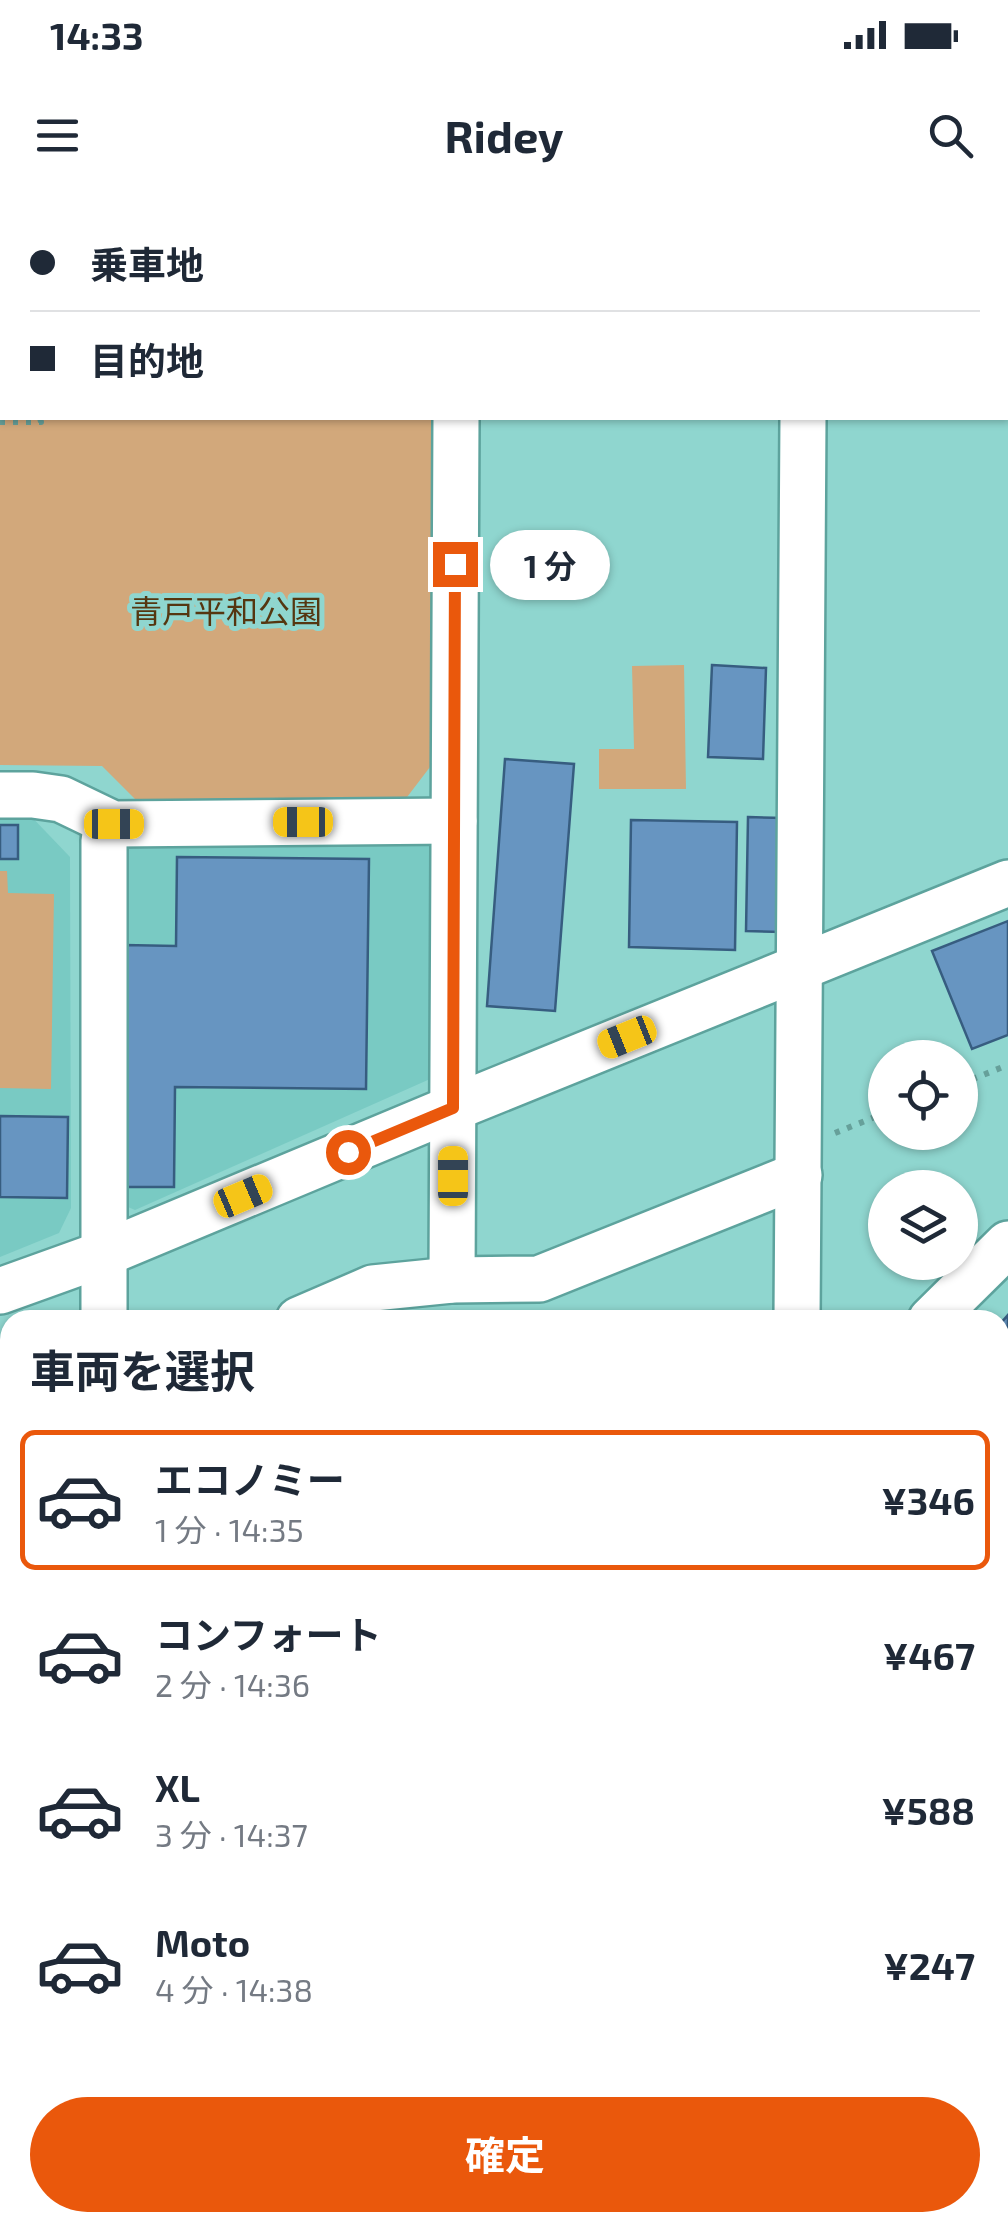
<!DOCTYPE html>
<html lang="ja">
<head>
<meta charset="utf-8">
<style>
	:root { --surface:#fff; --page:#f6f6f7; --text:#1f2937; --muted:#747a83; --line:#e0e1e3; --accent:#ea580c }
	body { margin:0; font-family:"Exo 2","Noto Sans JP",sans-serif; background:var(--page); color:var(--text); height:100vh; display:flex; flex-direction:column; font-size:38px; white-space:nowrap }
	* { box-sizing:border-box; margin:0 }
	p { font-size:32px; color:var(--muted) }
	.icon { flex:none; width:55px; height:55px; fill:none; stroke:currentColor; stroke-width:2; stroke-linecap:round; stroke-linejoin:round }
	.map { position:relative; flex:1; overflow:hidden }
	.drawer { position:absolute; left:0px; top:1110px; width:1010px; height:922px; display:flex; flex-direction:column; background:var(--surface); border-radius:30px 30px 0 0; box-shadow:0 2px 8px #0004 }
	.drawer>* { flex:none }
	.banner { position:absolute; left:0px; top:0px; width:1010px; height:220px; box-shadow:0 2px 8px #0004; display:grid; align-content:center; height:220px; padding:0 30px; background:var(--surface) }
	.fabs { position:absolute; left:868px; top:840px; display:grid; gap:20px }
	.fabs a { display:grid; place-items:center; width:110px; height:110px; border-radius:50%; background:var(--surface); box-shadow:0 2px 8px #0004; font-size:50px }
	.end { position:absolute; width:45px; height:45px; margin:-22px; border:12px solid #ea580c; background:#fff; box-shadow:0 0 0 5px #fff }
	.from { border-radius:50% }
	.bubble { position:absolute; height:70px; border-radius:35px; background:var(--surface); box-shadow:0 2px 8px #0004; font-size:32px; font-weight:700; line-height:70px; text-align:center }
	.car { position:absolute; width:30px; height:60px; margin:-30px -15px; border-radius:12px; box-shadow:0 0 8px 2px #0007; background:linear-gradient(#f5c518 24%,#345 0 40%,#f5c518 0 76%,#345 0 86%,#f5c518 0) }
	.banner b { display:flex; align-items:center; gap:35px; height:95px; font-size:38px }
	.banner b+b { border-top:2px solid var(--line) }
	.banner i { width:25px; height:25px; background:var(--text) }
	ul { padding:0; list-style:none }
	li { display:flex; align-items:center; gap:30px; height:140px; margin:0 20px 15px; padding:0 10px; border:5px solid transparent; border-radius:15px }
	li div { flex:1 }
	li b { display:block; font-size:38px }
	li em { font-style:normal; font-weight:700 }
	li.on { border-color:var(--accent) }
	li>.icon { width:90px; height:90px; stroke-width:1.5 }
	h2 { padding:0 30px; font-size:45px; line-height:120px }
	.action { display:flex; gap:20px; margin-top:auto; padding:20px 30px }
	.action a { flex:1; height:115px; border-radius:60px; background:var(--accent); color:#fff; font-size:40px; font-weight:700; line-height:115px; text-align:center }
	.status { display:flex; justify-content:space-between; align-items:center; height:70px; padding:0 50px; background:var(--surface); direction:ltr }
	.status svg { height:28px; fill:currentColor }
	header { display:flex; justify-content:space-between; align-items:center; height:130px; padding:0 30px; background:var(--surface); font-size:45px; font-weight:700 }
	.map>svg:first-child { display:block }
	.built { fill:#79cac3 }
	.green { fill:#d2a87b }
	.building { fill:#6795c1; stroke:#375d80; stroke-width:2.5 }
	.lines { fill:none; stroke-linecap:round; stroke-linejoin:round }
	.minor-casing { stroke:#5da39d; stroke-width:50 }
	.highway-casing { stroke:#5da39d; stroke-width:60 }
	.path { stroke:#66a09a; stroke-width:6; stroke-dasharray:5 8; stroke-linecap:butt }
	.minor { stroke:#fff; stroke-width:45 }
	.highway { stroke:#fff; stroke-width:55 }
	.route { stroke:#ea580c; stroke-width:12 }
	.labels { text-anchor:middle; stroke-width:10; stroke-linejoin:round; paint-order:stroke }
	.park-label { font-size:32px; fill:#553610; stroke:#8fd6cf }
</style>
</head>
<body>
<div class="status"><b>14:33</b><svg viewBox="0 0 49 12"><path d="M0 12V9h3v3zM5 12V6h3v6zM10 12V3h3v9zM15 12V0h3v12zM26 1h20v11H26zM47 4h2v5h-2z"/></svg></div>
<header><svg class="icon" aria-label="menu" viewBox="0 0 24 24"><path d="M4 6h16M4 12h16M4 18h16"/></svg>Ridey<svg class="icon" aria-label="search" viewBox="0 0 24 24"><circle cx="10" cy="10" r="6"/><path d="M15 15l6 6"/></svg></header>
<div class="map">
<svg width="1008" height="2032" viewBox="0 0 1008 2032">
	<rect width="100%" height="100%" fill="#8fd6cf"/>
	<g class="built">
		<path d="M 25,610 L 70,657 L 71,1008 L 59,1033 L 0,1057 L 0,611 Z"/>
		<path d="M 137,636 L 433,642 L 430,879 L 135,1010 L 121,1004 L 124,648 Z"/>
	</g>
	<g class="green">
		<path d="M 0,68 L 2,68 L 2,218 L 436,218 L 430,567 L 401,605 L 142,606 L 102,566 L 0,565 Z"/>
		<path d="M 684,465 L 686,589 L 599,589 L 599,549 L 634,549 L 632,466 Z"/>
		<path d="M 0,671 L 7,671 L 8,693 L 54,694 L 51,889 L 0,888 Z"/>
	</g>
	<g class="building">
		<path d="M 712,465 L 766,468 L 763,559 L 708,557 Z"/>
		<path d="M 505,559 L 574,564 L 555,811 L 487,806 Z"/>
		<path d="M 748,617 L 783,618 L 782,732 L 746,731 Z"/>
		<path d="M 631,620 L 737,622 L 735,750 L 629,747 Z"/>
		<rect x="0" y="625" width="18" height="34"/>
		<path d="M 177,657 L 369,659 L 366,889 L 175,887 L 174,987 L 122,987 L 125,745 L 176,746 Z"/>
		<path d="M 1008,721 L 1008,835 L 972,849 L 932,751 Z"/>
		<path d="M 0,916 L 68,917 L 67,998 L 0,997 Z"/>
		<path d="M 1008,1115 L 1008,1144 L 1000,1136 L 1000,1124 Z"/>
		<path d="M 1008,1521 L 1008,1601 L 1000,1609 L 1000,1530 Z"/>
		<path d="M 1008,1612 L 1008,1650 L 1000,1641 L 1000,1619 Z"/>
		<path d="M 0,1666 L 10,1667 L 10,1732 L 0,1731 Z"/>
		<path d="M 1008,1810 L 1008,1900 L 1000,1907 L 1000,1817 Z"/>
		<path d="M 100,2022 L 125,2022 L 134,2032 L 89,2032 Z"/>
		<path d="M 863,2022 L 965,2022 L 999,2032 L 860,2032 Z"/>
	</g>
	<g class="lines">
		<g class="minor-casing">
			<g id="minor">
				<path d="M 109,2 L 109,0"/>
				<path d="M 805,2 L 805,0"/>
				<path d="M 0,50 L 2,50"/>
				<path d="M 0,595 L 33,595 L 61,599 L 113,624 L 454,621"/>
				<path d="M 452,1080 L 456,218"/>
				<path d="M 0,1091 L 103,1054 L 453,908 L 1008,683"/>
				<path d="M 104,1120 L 104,640 L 113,624"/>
				<path d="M 299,1120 L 373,1088 L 452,1080 L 539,1079 L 799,975"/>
				<path d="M 797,1120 L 803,218"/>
				<path d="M 931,1120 L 1008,1044"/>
				<path d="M 0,1234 L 10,1230"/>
				<path d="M 0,1564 L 10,1560"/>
				<path d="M 1000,1751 L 1008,1744"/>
				<path d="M 0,1784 L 6,1779 L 10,1779"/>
				<path d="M 0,1974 L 10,1965"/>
				<path d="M 1000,2004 L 1008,2006"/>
				<path d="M 535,2022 L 543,2032"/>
				<path d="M 691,2032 L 702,2022"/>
			</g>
		</g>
		<g class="highway-casing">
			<g id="highway">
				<path d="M 1000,1368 L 1008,1359"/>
				<path d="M 1000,1430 L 1008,1422"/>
				<path d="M 273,2032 L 283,2022"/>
				<path d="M 339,2032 L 350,2022"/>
			</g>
		</g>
		<g class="path">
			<path d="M 0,222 L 41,222 L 40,218"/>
			<path d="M 960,884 L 1008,865"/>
			<path d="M 835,933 L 885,913"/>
		</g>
		<use href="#minor" class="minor"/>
		<use href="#highway" class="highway"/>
	</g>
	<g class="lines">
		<path class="route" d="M 348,952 L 453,908 L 455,364"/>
	</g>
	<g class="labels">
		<g class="park-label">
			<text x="226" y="423">青戸平和公園</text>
		</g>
	</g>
</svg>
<div class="fabs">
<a><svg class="icon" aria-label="locate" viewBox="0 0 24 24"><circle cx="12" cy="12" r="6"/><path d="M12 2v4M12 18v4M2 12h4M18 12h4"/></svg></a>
<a><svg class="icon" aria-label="layers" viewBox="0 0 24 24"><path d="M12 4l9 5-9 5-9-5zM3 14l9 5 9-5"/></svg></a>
</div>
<i class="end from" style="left:348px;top:952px"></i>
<i class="end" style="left:455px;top:364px"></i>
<div class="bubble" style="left:490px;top:330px;width:120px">1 分</div>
<i class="car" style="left:303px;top:622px;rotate:270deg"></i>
<i class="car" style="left:114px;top:624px;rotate:90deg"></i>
<i class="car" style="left:627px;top:837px;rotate:248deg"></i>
<i class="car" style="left:453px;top:976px;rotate:0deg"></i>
<i class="car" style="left:243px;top:996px;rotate:67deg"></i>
<div class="banner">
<b><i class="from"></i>乗車地</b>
<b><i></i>目的地</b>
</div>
<section class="drawer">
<h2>車両を選択</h2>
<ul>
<li class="on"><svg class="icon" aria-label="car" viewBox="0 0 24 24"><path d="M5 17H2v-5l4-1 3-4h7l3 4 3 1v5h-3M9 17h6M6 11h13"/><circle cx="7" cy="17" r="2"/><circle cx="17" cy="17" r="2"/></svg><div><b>エコノミー</b><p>1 分 · 14:35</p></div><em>¥346</em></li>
<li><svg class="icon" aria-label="car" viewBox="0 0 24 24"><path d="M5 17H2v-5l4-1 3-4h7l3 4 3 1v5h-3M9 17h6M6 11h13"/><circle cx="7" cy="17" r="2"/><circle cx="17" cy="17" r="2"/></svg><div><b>コンフォート</b><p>2 分 · 14:36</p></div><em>¥467</em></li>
<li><svg class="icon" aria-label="car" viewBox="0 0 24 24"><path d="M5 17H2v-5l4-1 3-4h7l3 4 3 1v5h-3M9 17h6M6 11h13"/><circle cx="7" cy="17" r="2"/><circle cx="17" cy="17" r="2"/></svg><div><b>XL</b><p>3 分 · 14:37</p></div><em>¥588</em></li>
<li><svg class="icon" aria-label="car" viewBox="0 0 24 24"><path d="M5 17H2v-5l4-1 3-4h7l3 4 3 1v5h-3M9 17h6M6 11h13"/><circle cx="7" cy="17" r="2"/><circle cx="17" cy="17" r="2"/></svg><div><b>Moto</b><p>4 分 · 14:38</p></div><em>¥247</em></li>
</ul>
<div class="action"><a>確定</a></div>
</section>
</div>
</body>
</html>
